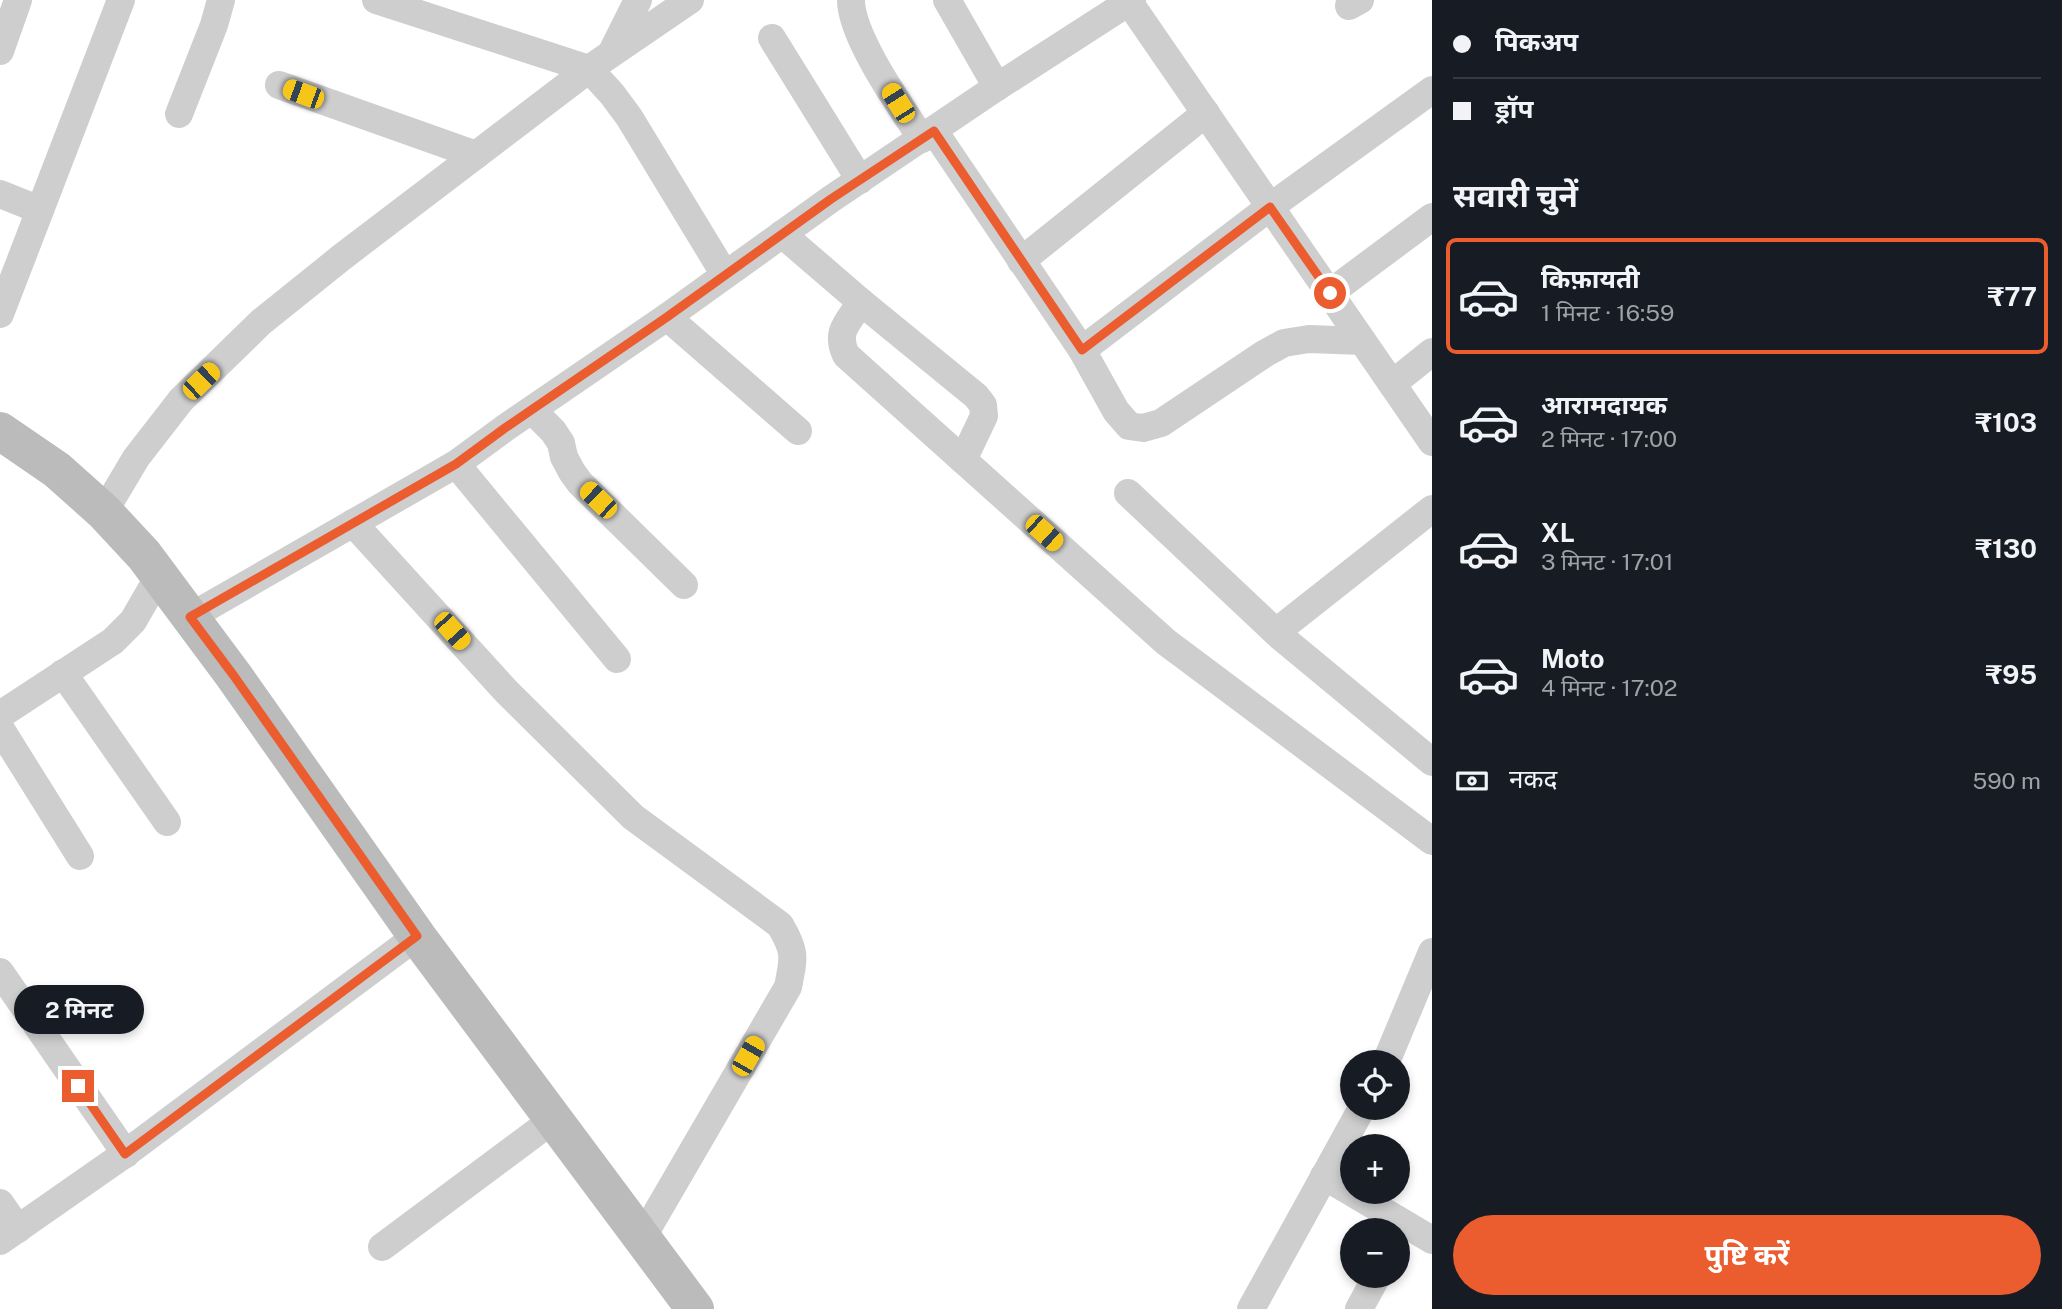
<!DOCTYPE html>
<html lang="hi">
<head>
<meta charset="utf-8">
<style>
	:root { --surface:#171b24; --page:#242831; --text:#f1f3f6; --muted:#9ea1a6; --line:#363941; --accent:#eb5c2f }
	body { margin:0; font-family:"Public Sans","Noto Sans Devanagari",sans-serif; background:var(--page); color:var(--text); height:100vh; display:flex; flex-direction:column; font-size:26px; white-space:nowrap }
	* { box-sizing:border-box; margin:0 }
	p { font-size:23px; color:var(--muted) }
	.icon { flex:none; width:38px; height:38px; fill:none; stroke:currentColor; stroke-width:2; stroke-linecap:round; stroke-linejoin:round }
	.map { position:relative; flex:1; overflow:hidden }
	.panel { display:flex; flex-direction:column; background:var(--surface); width:630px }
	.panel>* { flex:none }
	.banner { display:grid; align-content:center; height:154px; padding:0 21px; background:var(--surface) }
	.tools { position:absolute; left:1340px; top:1050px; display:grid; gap:14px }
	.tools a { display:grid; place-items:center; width:70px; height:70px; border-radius:50%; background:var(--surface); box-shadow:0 4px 10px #0003; font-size:35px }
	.end { position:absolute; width:32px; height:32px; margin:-16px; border:9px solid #eb5c2f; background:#fff; box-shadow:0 0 0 4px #fff }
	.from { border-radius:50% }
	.bubble { position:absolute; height:49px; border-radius:24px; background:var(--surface); box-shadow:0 4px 10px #0003; font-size:23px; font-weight:700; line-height:49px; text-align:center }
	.car { position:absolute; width:21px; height:42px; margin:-21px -10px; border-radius:9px; box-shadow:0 0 5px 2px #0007; background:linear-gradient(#f5c518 24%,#345 0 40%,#f5c518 0 76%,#345 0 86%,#f5c518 0) }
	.banner b { display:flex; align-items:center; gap:24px; height:66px; font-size:26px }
	.banner b+b { border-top:2px solid var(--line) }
	.banner i { width:18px; height:18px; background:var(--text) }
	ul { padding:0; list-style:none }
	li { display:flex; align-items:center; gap:21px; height:116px; margin:0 14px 10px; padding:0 7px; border:4px solid transparent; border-radius:10px }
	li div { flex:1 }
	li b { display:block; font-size:26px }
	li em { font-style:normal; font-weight:700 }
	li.on { border-color:var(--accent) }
	li>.icon { width:63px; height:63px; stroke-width:1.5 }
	h2 { padding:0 21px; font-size:32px; line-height:84px }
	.pay { display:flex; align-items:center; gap:18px; height:77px; padding:0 21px; font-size:26px }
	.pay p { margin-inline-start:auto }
	.button { display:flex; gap:14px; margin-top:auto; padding:14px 21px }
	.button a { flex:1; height:80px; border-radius:42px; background:var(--accent); color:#fff; font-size:28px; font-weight:700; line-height:80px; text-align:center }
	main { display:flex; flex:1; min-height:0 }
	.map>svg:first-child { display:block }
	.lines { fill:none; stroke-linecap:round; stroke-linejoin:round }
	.street { stroke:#cecece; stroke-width:28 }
	.secondary { stroke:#bbb; stroke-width:38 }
	.route { stroke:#eb5c2f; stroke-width:9 }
</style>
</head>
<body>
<main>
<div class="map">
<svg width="1432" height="1309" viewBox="0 0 1432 1309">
	<rect width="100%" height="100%" fill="#fff"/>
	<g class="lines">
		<g class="street">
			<path d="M 376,0 L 589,69 L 612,94 L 629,117 L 725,275"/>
			<path d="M 851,0 C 851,37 901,107 922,139"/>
			<path d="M 947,0 L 997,87"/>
			<path d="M 1129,2 L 1432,442"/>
			<path d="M 1349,6 L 1360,0"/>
			<path d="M 772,38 L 860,180"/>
			<path d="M 0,51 L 18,0"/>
			<path d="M 612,52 L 638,0"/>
			<path d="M 279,85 L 476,155"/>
			<path d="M 179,114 L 214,25 L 221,0"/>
			<path d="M 934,131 L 1082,350 L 1116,411 L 1129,426 L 1143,428 L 1161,423 L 1264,354 L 1284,343 L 1309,339 L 1362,341"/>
			<path d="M 0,194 L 40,210"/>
			<path d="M 782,234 L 861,302 L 976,396 L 983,405 L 984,416 L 963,460"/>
			<path d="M 1021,261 L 1206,113"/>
			<path d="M 1330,293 L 1432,217"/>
			<path d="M 861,302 C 848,323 835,331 846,355 L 1166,642 L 1432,841"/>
			<path d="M 0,314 L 121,0"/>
			<path d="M 667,317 L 798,431"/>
			<path d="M 1082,350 L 1270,207 L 1432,90"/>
			<path d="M 1392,384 L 1432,352"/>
			<path d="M 532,410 L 553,431 L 561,443 L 564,457 L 572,472 L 580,483 L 684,585"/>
			<path d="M 456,464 L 617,659"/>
			<path d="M 1128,493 L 1281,637 L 1432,762"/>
			<path d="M 104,512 L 136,458 L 181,400 L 261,322 L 342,257 L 589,69 L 690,0"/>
			<path d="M 353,523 L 506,691 L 633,817 L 780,925 C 796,952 794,957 788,987 L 642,1238"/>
			<path d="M 190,617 L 456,464 L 505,428 L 667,317 L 831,199 L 997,87 L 1132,0"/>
			<path d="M 1276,632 L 1432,509"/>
			<path d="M 63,673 L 167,822"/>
			<path d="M 0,715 L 113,641 L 133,621 L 159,576"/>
			<path d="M 0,728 L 80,856"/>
			<path d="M 0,972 L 126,1154"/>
			<path d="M 1386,1062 L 1432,952"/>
			<path d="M 1324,1176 L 1432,1240"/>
			<path d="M 0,1203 L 18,1229"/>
			<path d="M 0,1241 L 122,1156 L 417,936"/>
			<path d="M 382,1247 L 554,1119"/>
			<path d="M 1251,1309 L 1362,1108"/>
			<path d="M 1359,1309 L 1377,1276"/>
		</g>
		<path class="secondary" d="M 0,431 L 57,470 L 104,512 L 144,555 L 234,676 L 417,936 L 695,1309"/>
	</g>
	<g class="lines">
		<path class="route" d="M 78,1086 L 125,1154 L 417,936 L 234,676 L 190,617 L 456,464 L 505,428 L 667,317 L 831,199 L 934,131 L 1082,350 L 1270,207 L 1330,293"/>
	</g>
</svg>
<div class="tools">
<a><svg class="icon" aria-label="locate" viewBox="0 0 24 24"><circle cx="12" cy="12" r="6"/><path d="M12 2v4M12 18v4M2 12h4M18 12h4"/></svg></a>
<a>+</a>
<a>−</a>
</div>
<i class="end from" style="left:1330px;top:293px"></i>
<i class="end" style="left:78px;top:1086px"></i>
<div class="bubble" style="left:14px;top:985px;width:130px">2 मिनट</div>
<i class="car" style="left:303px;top:94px;rotate:290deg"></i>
<i class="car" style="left:898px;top:103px;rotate:328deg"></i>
<i class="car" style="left:201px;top:381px;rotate:46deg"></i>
<i class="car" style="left:598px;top:500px;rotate:314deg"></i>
<i class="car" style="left:1044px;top:533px;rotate:132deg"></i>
<i class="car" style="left:452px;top:631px;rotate:138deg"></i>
<i class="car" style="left:748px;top:1056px;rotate:30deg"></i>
</div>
<section class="panel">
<div class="banner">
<b><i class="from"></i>पिकअप</b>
<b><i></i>ड्रॉप</b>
</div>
<h2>सवारी चुनें</h2>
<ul>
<li class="on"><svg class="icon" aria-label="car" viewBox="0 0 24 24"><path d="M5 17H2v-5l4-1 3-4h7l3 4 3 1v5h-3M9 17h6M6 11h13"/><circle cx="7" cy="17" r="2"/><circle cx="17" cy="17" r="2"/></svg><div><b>किफ़ायती</b><p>1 मिनट · 16:59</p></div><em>₹77</em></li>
<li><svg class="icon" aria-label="car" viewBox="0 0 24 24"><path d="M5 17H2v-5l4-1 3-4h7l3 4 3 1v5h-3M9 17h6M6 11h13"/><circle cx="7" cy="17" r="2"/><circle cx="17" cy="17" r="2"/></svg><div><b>आरामदायक</b><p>2 मिनट · 17:00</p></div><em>₹103</em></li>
<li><svg class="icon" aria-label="car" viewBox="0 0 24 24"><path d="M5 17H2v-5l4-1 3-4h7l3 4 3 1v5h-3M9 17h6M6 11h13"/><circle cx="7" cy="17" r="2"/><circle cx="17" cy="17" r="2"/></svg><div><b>XL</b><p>3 मिनट · 17:01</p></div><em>₹130</em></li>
<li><svg class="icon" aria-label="car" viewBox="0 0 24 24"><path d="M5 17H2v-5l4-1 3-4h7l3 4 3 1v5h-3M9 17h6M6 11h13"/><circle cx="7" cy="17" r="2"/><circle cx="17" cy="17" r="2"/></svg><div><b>Moto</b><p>4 मिनट · 17:02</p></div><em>₹95</em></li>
</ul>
<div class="pay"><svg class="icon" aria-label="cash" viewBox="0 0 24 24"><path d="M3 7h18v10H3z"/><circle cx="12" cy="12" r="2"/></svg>नकद<p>590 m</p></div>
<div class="button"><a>पुष्टि करें</a></div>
</section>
</main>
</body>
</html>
